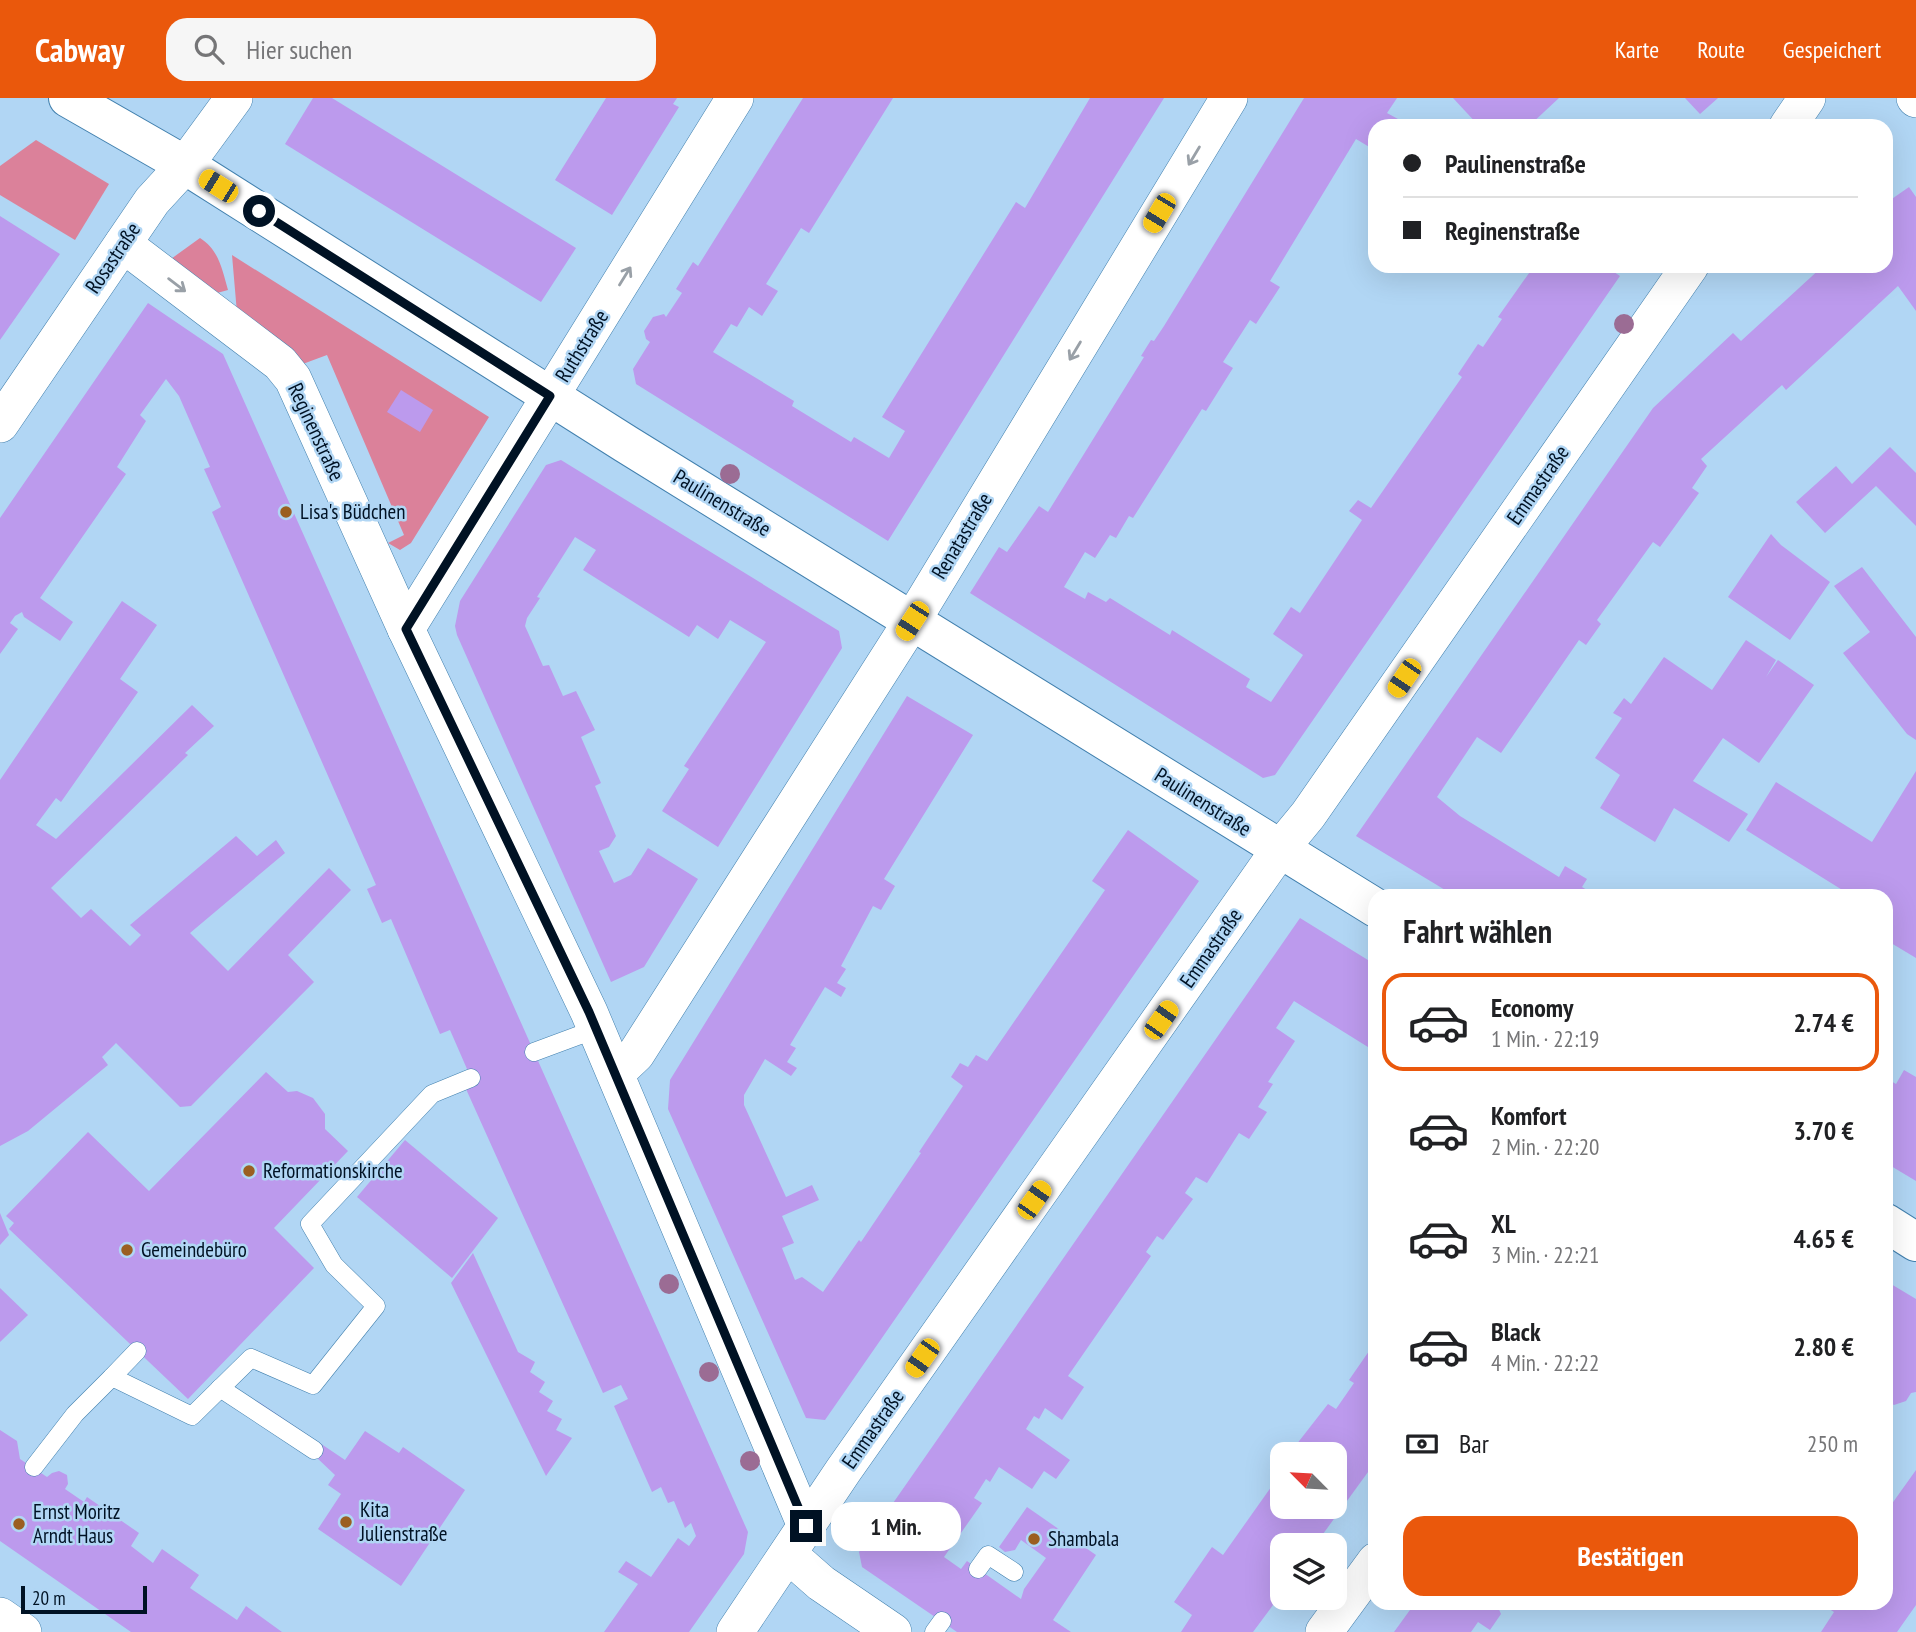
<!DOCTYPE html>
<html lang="de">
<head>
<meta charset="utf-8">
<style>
	:root { --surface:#fff; --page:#f6f6f6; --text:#202124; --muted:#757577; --line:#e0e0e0; --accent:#ea580c }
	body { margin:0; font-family:"PT Sans Narrow",sans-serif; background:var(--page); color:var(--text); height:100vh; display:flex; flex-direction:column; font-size:26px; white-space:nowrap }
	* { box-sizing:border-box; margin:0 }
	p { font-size:23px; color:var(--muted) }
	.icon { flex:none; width:38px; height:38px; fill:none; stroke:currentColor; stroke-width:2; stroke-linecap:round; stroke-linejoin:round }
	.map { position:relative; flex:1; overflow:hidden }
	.details { position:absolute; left:1368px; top:791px; width:525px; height:721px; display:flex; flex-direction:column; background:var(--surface); border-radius:21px; box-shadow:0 7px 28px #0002 }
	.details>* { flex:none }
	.top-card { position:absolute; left:1368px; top:21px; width:525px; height:154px; border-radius:21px; box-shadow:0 7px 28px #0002; display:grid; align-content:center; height:154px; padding:0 35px; background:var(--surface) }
	.needle { width:46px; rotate:294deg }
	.buttons { position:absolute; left:1270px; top:1344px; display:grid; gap:14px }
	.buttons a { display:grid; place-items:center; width:77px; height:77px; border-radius:14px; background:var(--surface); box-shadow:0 7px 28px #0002; font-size:35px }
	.scale { position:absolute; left:21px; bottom:18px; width:126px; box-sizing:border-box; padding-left:7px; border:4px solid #001224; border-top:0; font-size:19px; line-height:24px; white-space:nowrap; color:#001224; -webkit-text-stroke:5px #b1d6f4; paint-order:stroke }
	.end { position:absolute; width:32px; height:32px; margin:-16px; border:9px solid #001224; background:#fff; box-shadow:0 0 0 4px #fff }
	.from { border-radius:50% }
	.bubble { position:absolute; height:49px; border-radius:21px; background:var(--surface); box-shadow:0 7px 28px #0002; font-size:23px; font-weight:600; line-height:49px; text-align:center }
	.car { position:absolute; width:21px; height:42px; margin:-21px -10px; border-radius:9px; box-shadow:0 0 5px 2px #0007; background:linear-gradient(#f5c518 24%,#345 0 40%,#f5c518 0 76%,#345 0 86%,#f5c518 0) }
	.top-card b { display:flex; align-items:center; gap:24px; height:66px; font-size:26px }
	.top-card b+b { border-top:2px solid var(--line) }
	.top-card i { width:18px; height:18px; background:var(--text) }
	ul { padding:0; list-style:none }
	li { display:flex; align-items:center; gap:21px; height:98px; margin:0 14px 10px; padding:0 21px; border:4px solid transparent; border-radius:21px }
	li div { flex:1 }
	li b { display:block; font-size:26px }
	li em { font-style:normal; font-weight:600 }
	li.on { border-color:var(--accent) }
	li>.icon { width:63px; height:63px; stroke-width:1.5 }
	h2 { padding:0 35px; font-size:32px; line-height:84px }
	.pay { display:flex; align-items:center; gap:18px; height:77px; padding:0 35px; font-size:26px }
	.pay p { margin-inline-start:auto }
	.button { display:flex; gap:14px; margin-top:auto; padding:14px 35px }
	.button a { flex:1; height:80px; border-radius:21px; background:var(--accent); color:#fff; font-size:28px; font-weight:600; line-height:80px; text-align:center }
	header { display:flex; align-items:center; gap:42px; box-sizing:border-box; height:98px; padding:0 35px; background:var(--accent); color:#fff }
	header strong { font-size:33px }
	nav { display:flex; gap:38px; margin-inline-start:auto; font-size:24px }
	.search { width:490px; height:63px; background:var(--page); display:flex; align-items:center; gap:18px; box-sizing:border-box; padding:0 24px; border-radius:21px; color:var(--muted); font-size:26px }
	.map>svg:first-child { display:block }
	.green { fill:#db819a }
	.building { fill:#bc9aed }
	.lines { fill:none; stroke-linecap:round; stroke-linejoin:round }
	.service-casing { stroke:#4280ae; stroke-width:19 }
	.minor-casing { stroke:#4280ae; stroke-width:38 }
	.tertiary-casing { stroke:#4280ae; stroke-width:40 }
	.service { stroke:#fff; stroke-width:18 }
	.minor { stroke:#fff; stroke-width:37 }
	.tertiary { stroke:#fff; stroke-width:38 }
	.tree { fill:#9b6c94 }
	.oneway { stroke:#99a0a7 }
	.route { stroke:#001224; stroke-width:9 }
	.poi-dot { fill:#9b5f21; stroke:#b1d6f4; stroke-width:2.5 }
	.labels { text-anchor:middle; stroke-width:5; stroke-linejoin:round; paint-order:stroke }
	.street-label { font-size:21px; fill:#001224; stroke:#b1d6f4 }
	.poi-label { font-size:21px; fill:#001224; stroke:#b1d6f4; text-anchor:start }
</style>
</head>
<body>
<header>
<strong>Cabway</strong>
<div class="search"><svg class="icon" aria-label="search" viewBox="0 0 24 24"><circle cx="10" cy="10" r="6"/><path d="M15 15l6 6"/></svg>Hier suchen</div>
<nav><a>Karte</a><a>Route</a><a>Gespeichert</a></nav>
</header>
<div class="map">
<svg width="1916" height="1534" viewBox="0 0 1916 1534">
	<rect width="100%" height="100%" fill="#b1d6f4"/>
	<g class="green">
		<path d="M 36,42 L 109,86 L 75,142 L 0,97 L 0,68 Z"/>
		<path d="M 200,140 C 219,152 222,171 228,192 L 217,195 L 164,166 Z"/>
		<path d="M 232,157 L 489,319 L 411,445 L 400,452 L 388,445 L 404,437 L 327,257 L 300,267 L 237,215 Z"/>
	</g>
	<g class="building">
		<path d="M 313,0 L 332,0 L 576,150 L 541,204 L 285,46 Z"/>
		<path d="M 606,0 L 677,0 L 673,6 L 679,9 L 612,117 L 555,82 Z"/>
		<path d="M 803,0 L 893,0 L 809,135 L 801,130 L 766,186 L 778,193 L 762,218 L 749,209 L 737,229 L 731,226 L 713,254 L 794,303 L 792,308 L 851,344 L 854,339 L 889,360 L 905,333 L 882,319 L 1016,104 L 1025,110 L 1090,0 L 1164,0 L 888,443 L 636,286 L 633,271 L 650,244 L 646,241 L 644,233 L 653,219 L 664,216 L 666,219 L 682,195 L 676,191 L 693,164 L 698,168 Z"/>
		<path d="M 1304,0 L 1397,0 L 1387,15 L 1398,21 L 1393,28 L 1376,28 L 1376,53 L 1356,41 L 1270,183 L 1280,189 L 1256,226 L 1250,222 L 1223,264 L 1233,270 L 1206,313 L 1202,311 L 1133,420 L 1129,418 L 1116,440 L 1110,437 L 1095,460 L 1085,454 L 1064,489 L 1085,501 L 1088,494 L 1106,504 L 1110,500 L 1170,537 L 1172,532 L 1250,581 L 1246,589 L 1271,604 L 1303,557 L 1273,536 L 1291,509 L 1300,515 L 1362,422 L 1349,413 L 1358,402 L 1371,410 L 1462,279 L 1458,276 L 1478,246 L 1483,249 L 1502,221 L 1498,219 L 1534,168 L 1605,168 L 1620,178 L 1275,677 L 1263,680 L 970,495 L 999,449 L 1007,454 L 1039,408 L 1048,414 L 1144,259 L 1141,258 L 1151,242 L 1154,243 L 1164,228 Z"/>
		<path d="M 1453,0 L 1559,0 L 1529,28 L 1479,28 Z"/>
		<path d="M 1685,0 L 1718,0 L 1700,16 Z"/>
		<path d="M 1909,89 L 1916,99 L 1916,213 L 1898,188 L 1786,292 L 1782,287 L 1701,361 L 1707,368 L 1692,390 L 1699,395 L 1660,449 L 1653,444 L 1597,522 L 1601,526 L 1586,547 L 1579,542 L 1501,655 L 1477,639 L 1437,699 L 1460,718 L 1559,779 L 1565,768 L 1587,781 L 1582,789 L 1597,798 L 1455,798 L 1356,738 L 1653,310 L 1733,235 L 1741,243 L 1823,168 L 1886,168 L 1886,105 Z"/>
		<path d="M 0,118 L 60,156 L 0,242 Z"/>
		<path d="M 148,205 L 223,256 L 748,1434 L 744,1456 L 689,1534 L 604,1534 L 638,1486 L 618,1474 L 626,1463 L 651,1479 L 678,1440 L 689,1448 L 696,1438 L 691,1425 L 685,1430 L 674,1403 L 668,1405 L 661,1389 L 652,1394 L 614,1308 L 628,1301 L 621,1287 L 603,1295 L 466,991 L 474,987 L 450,932 L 440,936 L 391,821 L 382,825 L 367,791 L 376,787 L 212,414 L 221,409 L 204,371 L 210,369 L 179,298 L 166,281 L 140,317 L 146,323 L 117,369 L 126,376 L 40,500 L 73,524 L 60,543 L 24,519 L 22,514 L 15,518 L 10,525 L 18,531 L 0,556 L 0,420 Z"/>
		<path d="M 401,292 L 433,312 L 420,334 L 387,314 Z"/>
		<path d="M 1890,349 L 1916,375 L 1916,428 L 1876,388 L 1825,435 L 1796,404 L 1836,368 L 1852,386 Z"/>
		<path d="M 561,362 L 839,533 L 842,550 L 718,749 L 662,713 L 689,671 L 684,668 L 766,544 L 730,522 L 718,541 L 697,527 L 689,539 L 583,472 L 596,452 L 575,439 L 537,499 L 540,500 L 527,520 L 525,528 L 543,568 L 549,567 L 563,598 L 576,593 L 595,632 L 581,639 L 601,685 L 595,688 L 616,738 L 609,749 L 599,753 L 614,785 L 631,777 L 648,750 L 698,781 L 644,869 L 611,884 L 457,537 L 455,528 L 460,503 L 546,367 Z"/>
		<path d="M 1771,436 L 1781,447 L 1830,484 L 1790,542 L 1728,499 Z"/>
		<path d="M 1862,469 L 1916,539 L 1916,642 L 1907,636 L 1843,555 L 1870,534 L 1834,488 Z"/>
		<path d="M 122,503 L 157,527 L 120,581 L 138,594 L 61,704 L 56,700 L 36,727 L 56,741 L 192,607 L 214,628 L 185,655 L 188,657 L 51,790 L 81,820 L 91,811 L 130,848 L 141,837 L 130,827 L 236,738 L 257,758 L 276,742 L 285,755 L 190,835 L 228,873 L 329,770 L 351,792 L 288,857 L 314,884 L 191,1008 L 180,1009 L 116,945 L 102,959 L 108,967 L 28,1033 L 0,1048 L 0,682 Z"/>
		<path d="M 1746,542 L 1776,562 L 1766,579 L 1778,562 L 1814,587 L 1759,665 L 1723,640 L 1693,683 L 1748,716 L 1729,744 L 1674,710 L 1655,744 L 1600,710 L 1620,677 L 1595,660 L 1622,620 L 1613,615 L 1624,600 L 1631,606 L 1664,559 L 1712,592 Z"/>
		<path d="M 907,598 L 973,637 L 884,781 L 895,788 L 881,812 L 873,808 L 841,868 L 846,871 L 837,885 L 846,890 L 841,899 L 825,889 L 790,947 L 796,950 L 787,964 L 797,970 L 791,978 L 765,961 L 744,997 L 744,1007 L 786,1099 L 812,1087 L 819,1102 L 782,1118 L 794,1145 L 782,1150 L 795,1182 L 802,1179 L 823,1194 L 859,1142 L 861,1144 L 921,1055 L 919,1054 L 963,988 L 951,979 L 960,965 L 968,969 L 976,957 L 987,963 L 1105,792 L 1092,783 L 1128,732 L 1199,783 L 825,1322 L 806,1320 L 668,1011 L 670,982 Z"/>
		<path d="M 1916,673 L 1916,860 L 1886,842 L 1888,821 L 1886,798 L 1852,798 L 1746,732 L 1776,684 L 1872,744 Z"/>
		<path d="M 1300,820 L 1376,867 L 1376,954 L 1294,903 L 1276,930 L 1295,943 L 1268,984 L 1273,986 L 1258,1009 L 1267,1014 L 1249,1041 L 1239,1035 L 1207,1085 L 1196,1079 L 1185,1095 L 1193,1101 L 1163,1142 L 1157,1138 L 1146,1154 L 1151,1158 L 1068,1278 L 1084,1289 L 1062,1322 L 1045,1310 L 1039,1321 L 1034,1318 L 1026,1331 L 1070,1362 L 1056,1381 L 1044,1373 L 1032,1391 L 999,1369 L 990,1384 L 986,1381 L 974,1400 L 982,1405 L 944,1459 L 961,1471 L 967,1463 L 1021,1501 L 1024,1491 L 1046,1460 L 1021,1442 L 1015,1452 L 1005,1454 L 999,1449 L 1027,1409 L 1096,1457 L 1053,1522 L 1071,1534 L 957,1534 L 862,1469 L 859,1454 Z"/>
		<path d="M 1904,972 L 1916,979 L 1916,1083 L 1886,1065 L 1886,980 L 1896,986 Z"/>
		<path d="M 266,974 L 288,994 L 297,993 L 313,1000 L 325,1016 L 325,1031 L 348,1053 L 274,1130 L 314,1170 L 188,1301 L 9,1131 L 14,1125 L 6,1118 L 88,1034 L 149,1093 Z"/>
		<path d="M 405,1042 L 498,1120 L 452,1180 L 357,1099 Z"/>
		<path d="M 0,1115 L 9,1137 L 0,1147 Z"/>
		<path d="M 473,1155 L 518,1254 L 535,1264 L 530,1274 L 545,1284 L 539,1294 L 553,1303 L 547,1313 L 562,1321 L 556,1332 L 572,1340 L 546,1378 L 451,1185 Z"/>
		<path d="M 1886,1183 L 1916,1201 L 1916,1294 L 1911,1295 L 1906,1303 L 1894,1307 L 1886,1302 Z"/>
		<path d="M 0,1190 L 28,1217 L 0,1244 Z"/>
		<path d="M 1376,1243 L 1376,1363 L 1315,1447 L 1283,1447 L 1283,1500 L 1285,1500 L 1280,1506 L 1276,1503 L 1253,1534 L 1181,1534 L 1192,1517 L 1174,1504 L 1212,1449 L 1223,1457 L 1281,1375 L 1277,1373 L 1283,1365 L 1283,1409 L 1335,1409 L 1335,1356 L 1289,1356 L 1328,1306 L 1336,1311 L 1354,1285 L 1349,1282 Z"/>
		<path d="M 256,1302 L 345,1362 L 365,1333 L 399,1355 L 403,1349 L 465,1392 L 401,1488 L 318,1431 L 341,1396 L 328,1387 L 335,1377 Z"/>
		<path d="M 0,1332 L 17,1343 L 20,1361 L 47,1379 L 52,1375 L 59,1373 L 67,1377 L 68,1386 L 65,1391 L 84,1404 L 87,1399 L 139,1435 L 131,1448 L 153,1465 L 162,1451 L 199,1477 L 190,1490 L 237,1522 L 246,1508 L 282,1534 L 131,1534 L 0,1443 Z"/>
		<path d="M 1916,1372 L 1916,1507 L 1897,1534 L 1821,1534 L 1834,1514 L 1820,1505 L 1886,1505 L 1886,1414 Z"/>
		<path d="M 1415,1505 L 1499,1505 L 1497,1507 L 1501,1516 L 1490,1532 L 1478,1524 L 1471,1534 L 1394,1534 Z"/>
	</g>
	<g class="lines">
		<g class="service-casing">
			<g id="service">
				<path d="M 534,954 L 596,931"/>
				<path d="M 112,1279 L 137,1253"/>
				<path d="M 220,1290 L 314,1352"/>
				<path d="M 34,1369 L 75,1316 L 112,1279 L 192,1318 L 251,1260 L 313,1287 L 376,1208 L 334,1167 L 310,1126 L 432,996 L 471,980"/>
				<path d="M 978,1471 L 988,1457 L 1014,1474"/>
				<path d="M 934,1534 L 942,1523"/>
			</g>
		</g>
		<g class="minor-casing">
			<g id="minor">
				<path d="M 1915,0 L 1916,1"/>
				<path d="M 1788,28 L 1807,0"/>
				<path d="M 123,146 L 280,265 L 293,281 L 406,531 L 589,914 L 806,1428"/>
				<path d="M 0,326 L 152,103 L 185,67 L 234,0"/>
				<path d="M 406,531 L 735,0"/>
				<path d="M 616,975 L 636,956 L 912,523 L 1229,0"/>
				<path d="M 788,1456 L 821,1485 L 893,1534"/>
				<path d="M 0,1518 L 23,1534"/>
				<path d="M 735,1534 L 843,1373 L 1280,751 L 1308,717 L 1690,168"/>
				<path d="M 1324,1534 L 1376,1463"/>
			</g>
		</g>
		<g class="tertiary-casing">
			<g id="tertiary">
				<path d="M 68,0 L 185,67 L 626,346 L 1376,810"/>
				<path d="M 1886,1125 L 1916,1144"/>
			</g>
		</g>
		<use href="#service" class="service"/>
		<use href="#minor" class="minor"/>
		<use href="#tertiary" class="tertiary"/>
	</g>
	<g class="tree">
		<circle cx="1624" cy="226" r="10"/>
		<circle cx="730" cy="376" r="10"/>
		<circle cx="669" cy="1186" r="10"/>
		<circle cx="709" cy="1274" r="10"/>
		<circle cx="750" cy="1363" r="10"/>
	</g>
	<defs><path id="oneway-shaft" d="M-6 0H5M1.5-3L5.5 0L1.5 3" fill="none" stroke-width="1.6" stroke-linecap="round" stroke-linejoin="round" transform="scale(1.75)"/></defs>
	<g class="oneway">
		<use href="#oneway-shaft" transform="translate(1194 58) rotate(121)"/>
		<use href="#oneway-shaft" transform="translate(625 178) rotate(-58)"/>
		<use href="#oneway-shaft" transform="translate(177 187) rotate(37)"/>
		<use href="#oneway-shaft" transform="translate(1075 253) rotate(121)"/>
	</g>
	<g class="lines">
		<path class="route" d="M 259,113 L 550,298 L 406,531 L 589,914 L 806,1428"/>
	</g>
	<g class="poi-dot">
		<circle cx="286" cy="414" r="7"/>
		<circle cx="249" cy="1073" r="7"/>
		<circle cx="127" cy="1152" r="7"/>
		<circle cx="346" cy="1424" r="7"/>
		<circle cx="19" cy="1426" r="7"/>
		<circle cx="1034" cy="1441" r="7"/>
	</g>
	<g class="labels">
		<g class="street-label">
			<text transform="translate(113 160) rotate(-56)" y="7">Rosastraße</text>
			<text transform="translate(582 248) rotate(-58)" y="7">Ruthstraße</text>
			<text transform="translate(316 334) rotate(65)" y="7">Reginenstraße</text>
			<text transform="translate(1538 387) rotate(-55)" y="7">Emmastraße</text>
			<text transform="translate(722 405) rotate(31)" y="7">Paulinenstraße</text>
			<text transform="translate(962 438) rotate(-59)" y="7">Renatastraße</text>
			<text transform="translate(1203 704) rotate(32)" y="7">Paulinenstraße</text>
			<text transform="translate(1211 850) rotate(-55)" y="7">Emmastraße</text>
			<text transform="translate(873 1331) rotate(-55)" y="7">Emmastraße</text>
		</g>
		<g class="poi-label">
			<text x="300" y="421">Lisa's Büdchen</text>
			<text x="263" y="1080">Reformationskirche</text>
			<text x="141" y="1159">Gemeindebüro</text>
			<text x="360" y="1419">Kita<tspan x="360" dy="24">Julienstraße</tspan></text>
			<text x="33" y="1421">Ernst Moritz<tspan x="33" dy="24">Arndt Haus</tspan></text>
			<text x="1048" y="1448">Shambala</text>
		</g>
	</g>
</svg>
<div class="buttons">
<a><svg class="needle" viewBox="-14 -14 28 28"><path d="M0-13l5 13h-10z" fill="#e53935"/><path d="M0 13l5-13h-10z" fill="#757577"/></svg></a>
<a><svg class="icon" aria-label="layers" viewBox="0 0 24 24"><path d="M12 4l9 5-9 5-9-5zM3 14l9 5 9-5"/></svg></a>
</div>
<div class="scale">20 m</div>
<i class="end from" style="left:259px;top:113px"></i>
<i class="end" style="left:806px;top:1428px"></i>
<div class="bubble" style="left:831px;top:1404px;width:130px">1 Min.</div>
<i class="car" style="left:218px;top:88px;rotate:302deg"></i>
<i class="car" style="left:1159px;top:115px;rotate:211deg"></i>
<i class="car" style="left:912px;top:523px;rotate:213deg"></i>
<i class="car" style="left:1404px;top:580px;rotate:214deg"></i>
<i class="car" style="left:1161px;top:922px;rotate:35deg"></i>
<i class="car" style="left:1034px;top:1102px;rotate:35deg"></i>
<i class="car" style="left:922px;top:1260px;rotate:215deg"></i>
<div class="top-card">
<b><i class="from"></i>Paulinenstraße</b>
<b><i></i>Reginenstraße</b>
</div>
<section class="details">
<h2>Fahrt wählen</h2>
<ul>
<li class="on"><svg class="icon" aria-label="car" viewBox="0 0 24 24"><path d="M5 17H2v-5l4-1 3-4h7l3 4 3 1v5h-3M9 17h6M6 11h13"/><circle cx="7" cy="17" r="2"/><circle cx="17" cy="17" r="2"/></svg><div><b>Economy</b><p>1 Min. · 22:19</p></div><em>2.74 €</em></li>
<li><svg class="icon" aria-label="car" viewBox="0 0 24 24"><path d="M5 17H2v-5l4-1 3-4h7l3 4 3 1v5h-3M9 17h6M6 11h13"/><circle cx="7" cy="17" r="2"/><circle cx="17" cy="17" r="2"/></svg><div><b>Komfort</b><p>2 Min. · 22:20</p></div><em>3.70 €</em></li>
<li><svg class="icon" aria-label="car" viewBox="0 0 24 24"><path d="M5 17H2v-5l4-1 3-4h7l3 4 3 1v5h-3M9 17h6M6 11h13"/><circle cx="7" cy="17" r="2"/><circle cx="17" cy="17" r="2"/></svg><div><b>XL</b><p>3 Min. · 22:21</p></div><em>4.65 €</em></li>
<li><svg class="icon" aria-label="car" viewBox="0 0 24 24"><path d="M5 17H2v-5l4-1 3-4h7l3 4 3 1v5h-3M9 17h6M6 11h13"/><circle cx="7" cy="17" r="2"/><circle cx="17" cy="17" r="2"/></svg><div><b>Black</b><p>4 Min. · 22:22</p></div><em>2.80 €</em></li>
</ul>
<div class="pay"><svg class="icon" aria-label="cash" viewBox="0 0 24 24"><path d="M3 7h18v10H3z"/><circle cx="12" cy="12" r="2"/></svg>Bar<p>250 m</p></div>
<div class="button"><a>Bestätigen</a></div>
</section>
</div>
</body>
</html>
